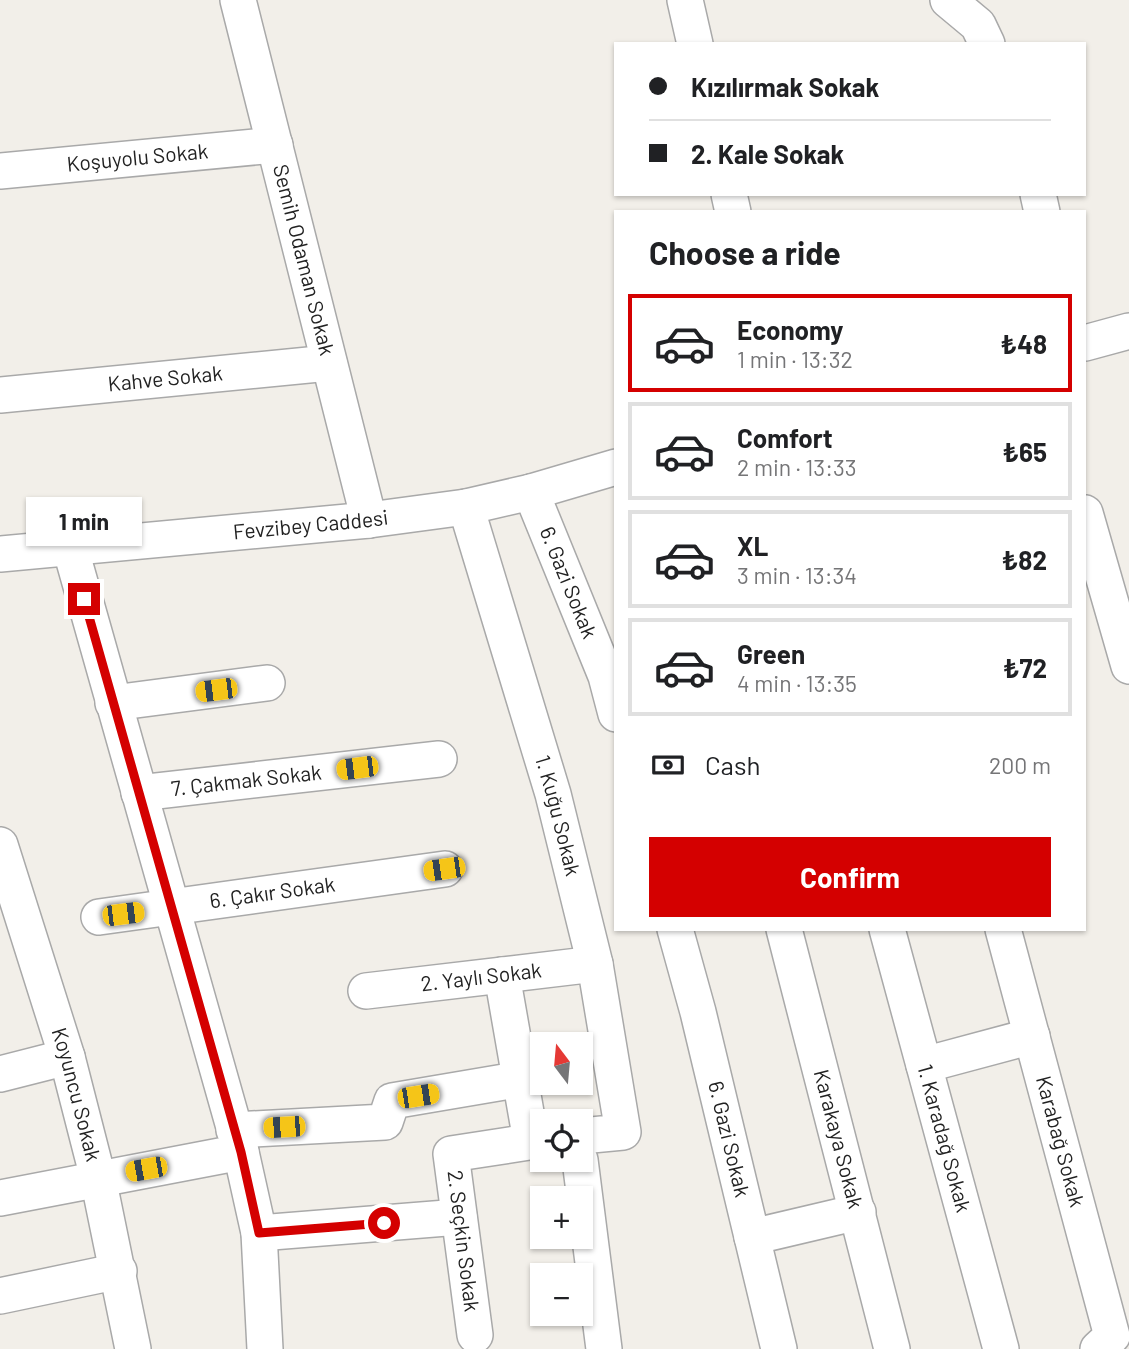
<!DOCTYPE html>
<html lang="en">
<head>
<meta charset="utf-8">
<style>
	:root { --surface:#fff; --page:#f6f6f6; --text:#202124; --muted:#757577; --line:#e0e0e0; --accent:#d40000 }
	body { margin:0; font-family:Barlow,sans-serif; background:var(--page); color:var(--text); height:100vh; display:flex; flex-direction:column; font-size:26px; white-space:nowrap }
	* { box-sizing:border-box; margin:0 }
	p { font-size:23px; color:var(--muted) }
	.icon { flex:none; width:38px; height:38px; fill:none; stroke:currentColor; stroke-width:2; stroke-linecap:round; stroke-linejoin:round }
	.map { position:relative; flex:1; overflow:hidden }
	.details { position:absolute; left:614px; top:210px; width:472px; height:721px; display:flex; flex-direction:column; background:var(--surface); border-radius:0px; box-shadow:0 2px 5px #0004 }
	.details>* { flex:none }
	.guide { position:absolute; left:614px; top:42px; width:472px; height:154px; border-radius:0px; box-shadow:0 2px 5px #0004; display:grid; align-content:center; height:154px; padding:0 35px; background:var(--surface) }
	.needle { width:46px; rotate:344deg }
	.buttons { position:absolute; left:530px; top:1032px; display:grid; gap:14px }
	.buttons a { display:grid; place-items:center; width:63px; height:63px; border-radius:0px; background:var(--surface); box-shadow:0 2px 5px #0004; font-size:35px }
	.end { position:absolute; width:32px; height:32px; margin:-16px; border:9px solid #d40000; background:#fff; box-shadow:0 0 0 4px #fff }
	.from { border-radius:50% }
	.bubble { position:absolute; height:49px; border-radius:0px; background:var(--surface); box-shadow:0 2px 5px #0004; font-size:23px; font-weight:700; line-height:49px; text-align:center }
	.car { position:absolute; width:21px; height:42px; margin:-21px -10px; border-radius:9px; box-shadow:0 0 5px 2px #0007; background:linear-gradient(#f5c518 24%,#345 0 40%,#f5c518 0 76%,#345 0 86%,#f5c518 0) }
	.guide b { display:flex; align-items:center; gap:24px; height:66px; font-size:26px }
	.guide b+b { border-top:2px solid var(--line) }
	.guide i { width:18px; height:18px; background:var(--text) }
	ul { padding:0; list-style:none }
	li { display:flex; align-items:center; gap:21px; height:98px; margin:0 14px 10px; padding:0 21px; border:4px solid var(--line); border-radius:0px }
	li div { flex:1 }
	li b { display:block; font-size:26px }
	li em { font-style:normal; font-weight:700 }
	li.selected { border-color:var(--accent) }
	li>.icon { width:63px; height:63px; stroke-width:1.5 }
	h2 { padding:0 35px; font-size:32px; line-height:84px }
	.pay { display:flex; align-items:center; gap:18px; height:77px; padding:0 35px; font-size:26px }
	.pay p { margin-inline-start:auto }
	.action { display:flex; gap:14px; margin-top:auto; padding:14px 35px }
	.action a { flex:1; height:80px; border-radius:0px; background:var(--accent); color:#fff; font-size:28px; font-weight:700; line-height:80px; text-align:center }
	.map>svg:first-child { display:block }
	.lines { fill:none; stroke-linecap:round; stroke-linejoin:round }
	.minor-casing { stroke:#a9a9a9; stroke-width:38 }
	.minor { stroke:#fff; stroke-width:35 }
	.route { stroke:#d40000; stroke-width:9 }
	.labels { text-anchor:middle; stroke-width:7; stroke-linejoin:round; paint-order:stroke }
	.street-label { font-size:21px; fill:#222; stroke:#fff }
</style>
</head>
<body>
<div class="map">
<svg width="1129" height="1349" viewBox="0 0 1129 1349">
	<rect width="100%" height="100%" fill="#f2efe9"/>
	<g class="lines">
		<g class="minor-casing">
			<g id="minor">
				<path id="s1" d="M 238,0 L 369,520"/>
				<path d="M 685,0 L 695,44"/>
				<path d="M 948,0 L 978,25 L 987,44"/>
				<path id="s2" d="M 0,171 L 275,145"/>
				<path d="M 729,194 L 733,212"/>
				<path d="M 1038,194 L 1042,212"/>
				<path d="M 1085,343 L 1129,331"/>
				<path id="s3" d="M 0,395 L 329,363"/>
				<path id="s4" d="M 531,492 L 606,676 L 616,714"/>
				<path id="s5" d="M 466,507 L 553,794 L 595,964 L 623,1132 L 581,1136"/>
				<path d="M 1085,513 L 1129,666"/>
				<path d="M 70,547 L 241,1152 L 259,1233 L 265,1349"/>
				<path id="s6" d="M 0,554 L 369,520 L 466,507 L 531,492 L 616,467"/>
				<path d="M 113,703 L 267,683"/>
				<path id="s7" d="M 139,793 L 439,759"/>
				<path id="s8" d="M 0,845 L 67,1057 L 98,1178 L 133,1349"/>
				<path id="s9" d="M 99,917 L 445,869"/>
				<path id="s10" d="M 675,929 L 698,1012 L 779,1349"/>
				<path id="s11" d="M 784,929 L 892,1349"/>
				<path id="s12" d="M 887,929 L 1001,1349"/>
				<path id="s13" d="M 1003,929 L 1112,1336 L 1098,1349"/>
				<path d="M 502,975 L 531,1141"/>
				<path id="s14" d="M 366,991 L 595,964"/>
				<path d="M 924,1065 L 1032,1036"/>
				<path d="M 0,1074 L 67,1057"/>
				<path d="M 234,1130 L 385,1122 L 392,1101 L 522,1079"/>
				<path d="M 580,1160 L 604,1349"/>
				<path d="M 0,1198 L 241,1152"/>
				<path d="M 259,1233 L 459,1217"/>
				<path d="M 752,1237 L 858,1212"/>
				<path d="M 0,1296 L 119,1271"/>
				<path d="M 475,1335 L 451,1154 L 542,1140"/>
			</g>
		</g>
		<use href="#minor" class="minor"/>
	</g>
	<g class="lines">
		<path class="route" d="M 84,599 L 241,1152 L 259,1233 L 384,1223"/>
	</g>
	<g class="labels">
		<g class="street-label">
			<text dy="7" stroke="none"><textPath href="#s2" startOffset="138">Koşuyolu Sokak</textPath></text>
			<text dy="7" stroke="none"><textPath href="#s1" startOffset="268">Semih Odaman Sokak</textPath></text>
			<text dy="7" stroke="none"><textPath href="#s3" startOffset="166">Kahve Sokak</textPath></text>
			<text dy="7" stroke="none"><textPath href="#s6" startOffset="312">Fevzibey Caddesi</textPath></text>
			<text dy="7" stroke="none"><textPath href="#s4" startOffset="98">6. Gazi Sokak</textPath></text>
			<text dy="7" stroke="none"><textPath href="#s7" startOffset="108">7. Çakmak Sokak</textPath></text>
			<text dy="7" stroke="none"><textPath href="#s5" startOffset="322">1. Kuğu Sokak</textPath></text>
			<text dy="7" stroke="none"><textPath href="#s9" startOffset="175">6. Çakır Sokak</textPath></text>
			<text dy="7" stroke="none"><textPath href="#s14" startOffset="116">2. Yaylı Sokak</textPath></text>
			<text dy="7" stroke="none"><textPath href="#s8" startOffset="261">Koyuncu Sokak</textPath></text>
			<text dy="7" stroke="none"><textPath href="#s10" startOffset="217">6. Gazi Sokak</textPath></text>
			<text dy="7" stroke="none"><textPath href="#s11" startOffset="217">Karakaya Sokak</textPath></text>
			<text dy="7" stroke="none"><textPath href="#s12" startOffset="217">1. Karadağ Sokak</textPath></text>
			<text dy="7" stroke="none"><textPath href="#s13" startOffset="220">Karabağ Sokak</textPath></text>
			<text transform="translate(463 1241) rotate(83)" y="7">2. Seçkin Sokak</text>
		</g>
	</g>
</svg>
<div class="buttons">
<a><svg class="needle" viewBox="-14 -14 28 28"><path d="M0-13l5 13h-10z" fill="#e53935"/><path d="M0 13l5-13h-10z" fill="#757577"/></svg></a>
<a><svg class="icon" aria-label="locate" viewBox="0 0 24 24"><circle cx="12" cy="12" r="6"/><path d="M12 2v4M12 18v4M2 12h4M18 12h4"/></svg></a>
<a>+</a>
<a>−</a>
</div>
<i class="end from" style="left:384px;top:1223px"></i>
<i class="end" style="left:84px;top:599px"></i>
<div class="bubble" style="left:26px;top:497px;width:116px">1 min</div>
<i class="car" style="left:216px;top:690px;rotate:263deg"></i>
<i class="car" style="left:357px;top:768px;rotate:263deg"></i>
<i class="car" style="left:444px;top:869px;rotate:262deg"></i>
<i class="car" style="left:123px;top:914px;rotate:83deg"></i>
<i class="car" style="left:418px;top:1096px;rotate:81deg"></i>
<i class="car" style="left:284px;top:1127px;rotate:267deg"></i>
<i class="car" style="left:146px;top:1169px;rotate:260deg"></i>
<div class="guide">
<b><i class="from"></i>Kızılırmak Sokak</b>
<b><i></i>2. Kale Sokak</b>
</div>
<section class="details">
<h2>Choose a ride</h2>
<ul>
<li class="selected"><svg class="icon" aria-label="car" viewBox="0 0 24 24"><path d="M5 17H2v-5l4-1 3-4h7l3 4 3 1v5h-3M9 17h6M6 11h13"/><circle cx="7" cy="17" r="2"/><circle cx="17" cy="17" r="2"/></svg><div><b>Economy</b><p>1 min · 13:32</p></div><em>₺48</em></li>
<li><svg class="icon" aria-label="car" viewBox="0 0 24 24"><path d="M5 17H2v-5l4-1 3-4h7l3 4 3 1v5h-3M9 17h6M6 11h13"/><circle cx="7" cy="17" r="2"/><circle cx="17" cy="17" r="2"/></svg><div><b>Comfort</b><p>2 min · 13:33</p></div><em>₺65</em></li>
<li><svg class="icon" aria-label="car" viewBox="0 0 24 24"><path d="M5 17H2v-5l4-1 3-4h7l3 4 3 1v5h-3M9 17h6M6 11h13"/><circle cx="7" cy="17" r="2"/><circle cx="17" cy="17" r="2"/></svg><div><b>XL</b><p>3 min · 13:34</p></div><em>₺82</em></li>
<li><svg class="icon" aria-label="car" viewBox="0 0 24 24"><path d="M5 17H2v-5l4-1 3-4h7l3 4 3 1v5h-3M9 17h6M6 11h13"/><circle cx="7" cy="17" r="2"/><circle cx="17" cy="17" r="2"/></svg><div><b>Green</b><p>4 min · 13:35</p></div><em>₺72</em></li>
</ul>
<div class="pay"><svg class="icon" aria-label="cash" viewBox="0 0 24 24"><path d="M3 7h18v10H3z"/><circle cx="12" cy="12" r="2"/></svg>Cash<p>200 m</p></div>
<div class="action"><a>Confirm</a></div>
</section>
</div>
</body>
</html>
